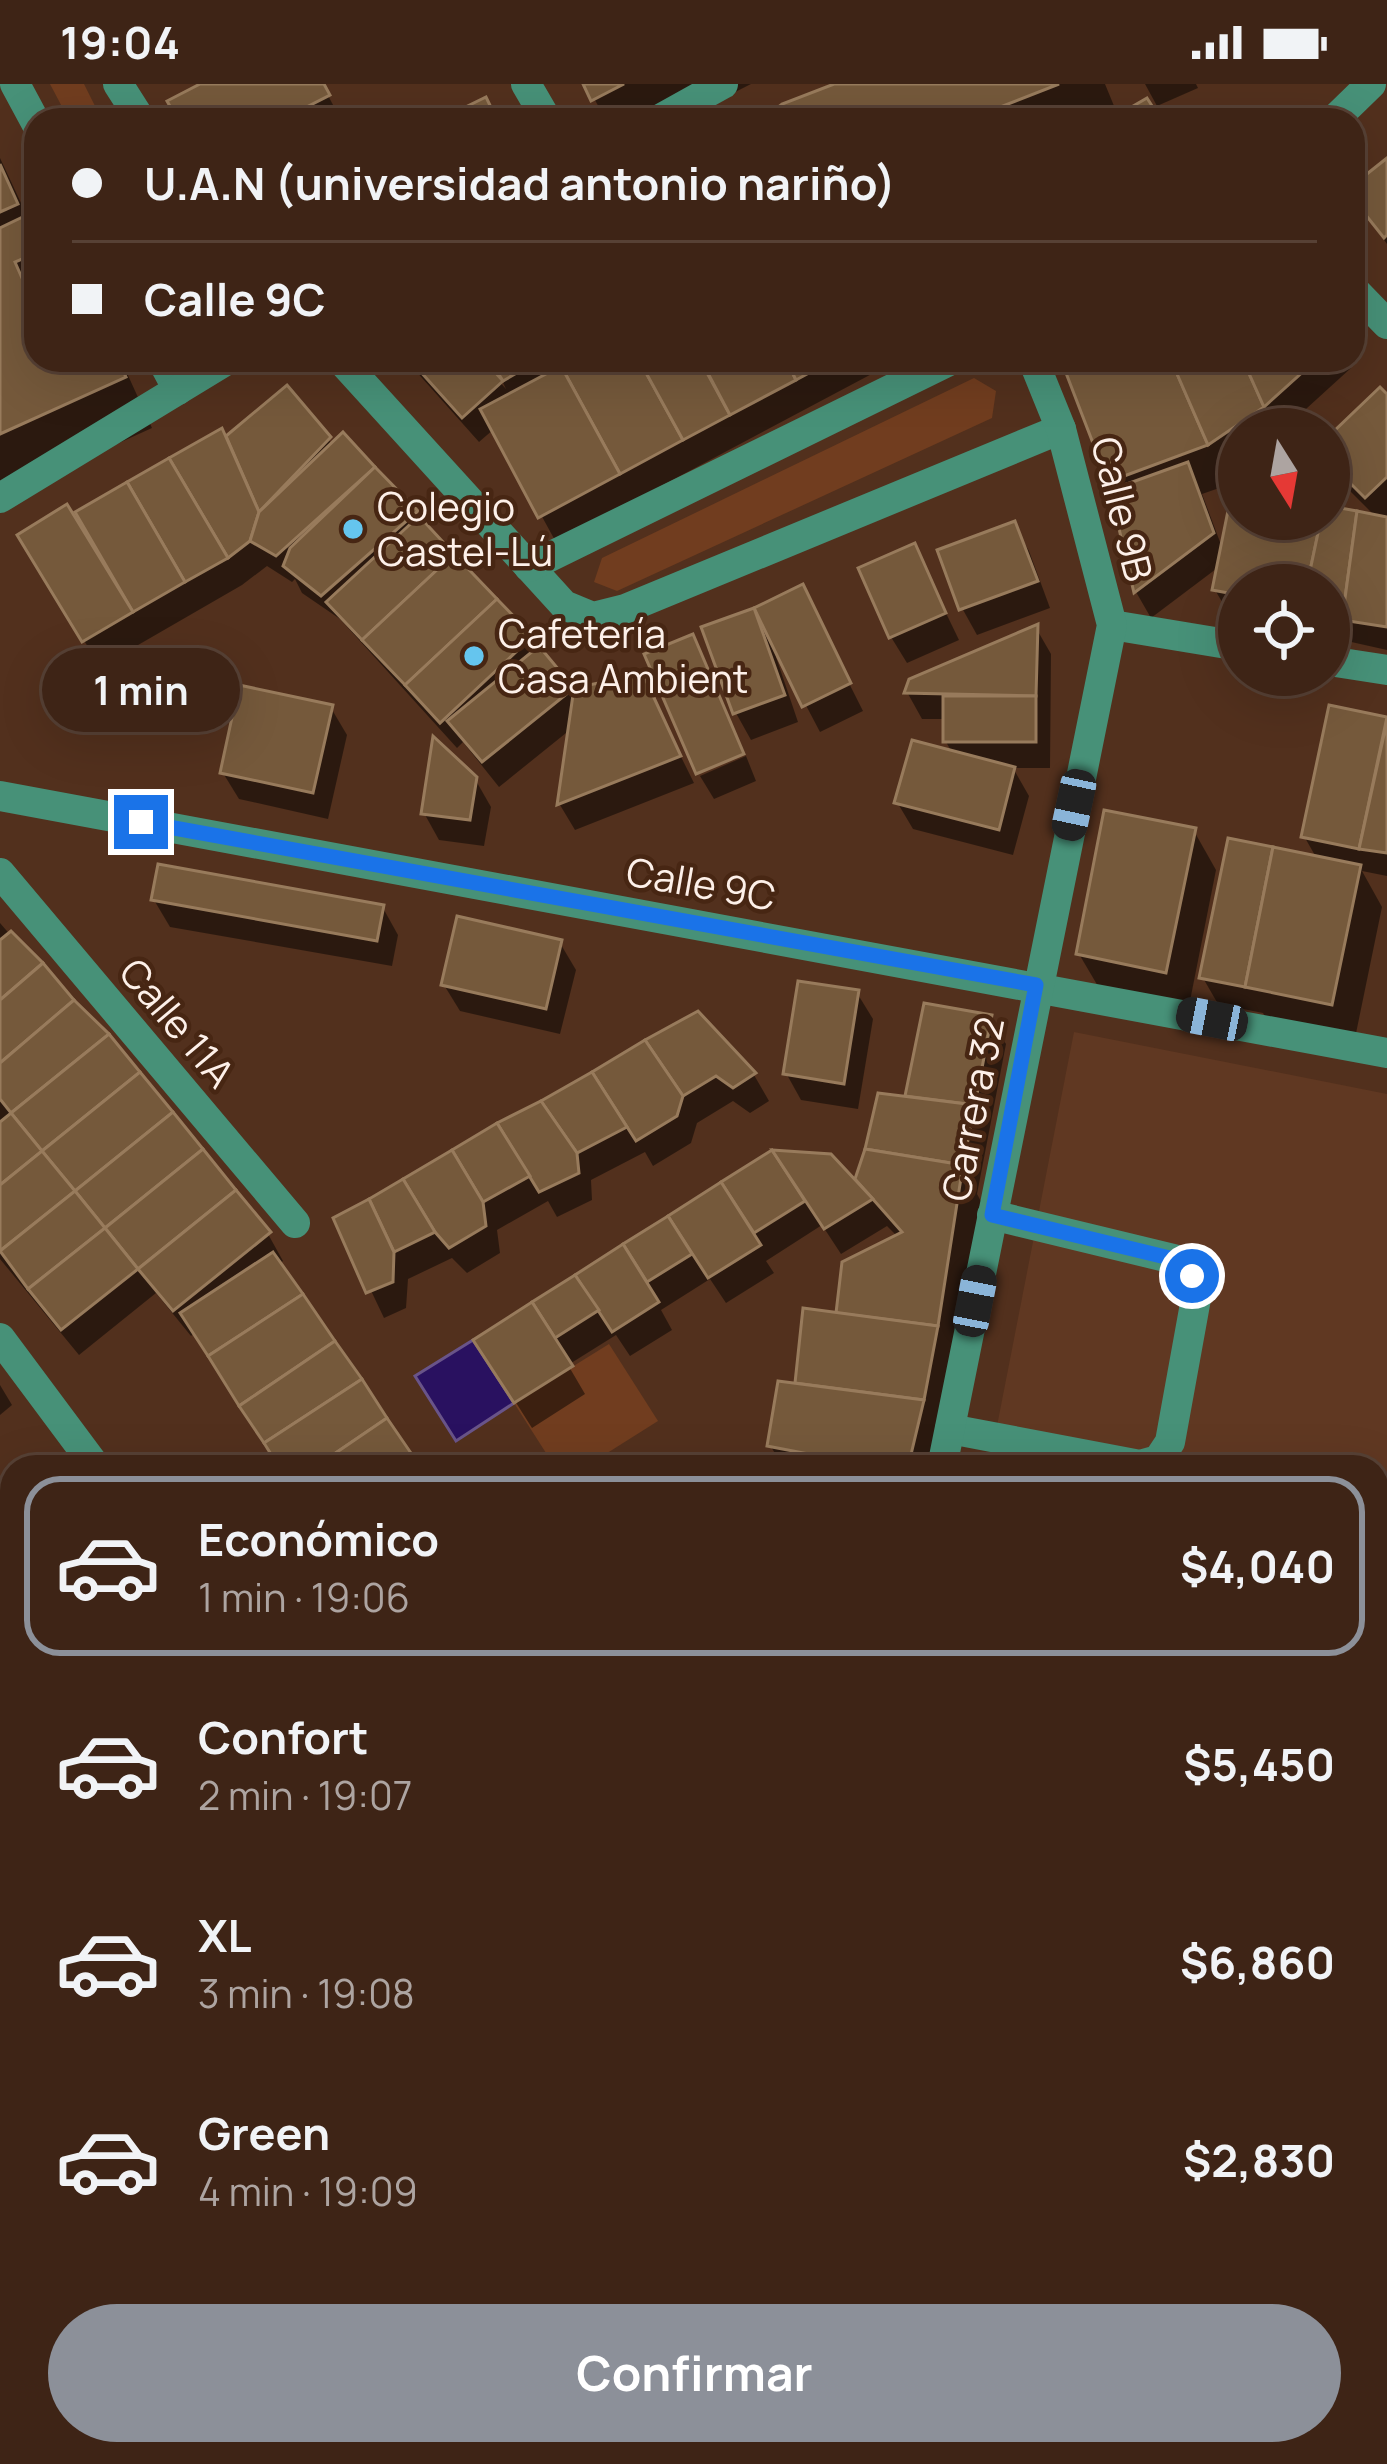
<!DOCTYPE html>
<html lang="es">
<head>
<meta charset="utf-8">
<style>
	:root { --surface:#3e2416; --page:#493023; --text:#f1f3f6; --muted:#ada4a1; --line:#574135; --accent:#8c9099 }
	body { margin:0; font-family:Manrope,sans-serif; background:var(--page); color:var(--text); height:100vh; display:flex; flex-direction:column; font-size:45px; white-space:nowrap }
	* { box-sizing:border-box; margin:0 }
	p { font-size:39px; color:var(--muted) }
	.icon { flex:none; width:66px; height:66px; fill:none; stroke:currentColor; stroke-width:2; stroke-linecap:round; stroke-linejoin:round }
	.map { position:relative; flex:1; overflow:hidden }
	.drawer { position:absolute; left:0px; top:1371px; width:1389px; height:1011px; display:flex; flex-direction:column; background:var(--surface); border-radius:36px 36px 0 0; box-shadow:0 12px 48px #0002,0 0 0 3px var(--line) }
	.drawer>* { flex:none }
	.top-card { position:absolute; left:24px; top:24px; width:1341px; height:264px; border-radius:36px; box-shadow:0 12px 48px #0002,0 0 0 3px var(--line); display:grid; align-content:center; height:264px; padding:0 48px; background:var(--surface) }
	.needle { width:78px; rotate:169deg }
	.buttons { position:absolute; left:1218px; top:324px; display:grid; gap:24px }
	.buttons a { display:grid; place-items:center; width:132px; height:132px; border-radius:50%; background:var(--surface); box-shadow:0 12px 48px #0002,0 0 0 3px var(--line); font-size:60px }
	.end { position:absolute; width:54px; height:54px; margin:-27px; border:15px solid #1a73e8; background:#fff; box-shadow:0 0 0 6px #fff }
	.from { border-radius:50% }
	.bubble { position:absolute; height:84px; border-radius:42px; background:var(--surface); box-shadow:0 12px 48px #0002,0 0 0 3px var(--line); font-size:39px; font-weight:700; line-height:84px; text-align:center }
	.car { position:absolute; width:36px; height:72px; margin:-36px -18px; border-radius:15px; box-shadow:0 0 9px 3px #0007; background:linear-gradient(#222 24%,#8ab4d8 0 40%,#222 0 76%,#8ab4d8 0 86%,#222 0) }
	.top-card b { display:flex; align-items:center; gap:42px; height:114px; font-size:45px }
	.top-card b+b { border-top:3px solid var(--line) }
	.top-card i { width:30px; height:30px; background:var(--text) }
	ul { padding:21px 0 0; list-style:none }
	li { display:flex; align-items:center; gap:36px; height:180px; margin:0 24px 18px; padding:0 24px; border:6px solid transparent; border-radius:36px }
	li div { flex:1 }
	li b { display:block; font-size:45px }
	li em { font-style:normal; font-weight:700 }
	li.on { border-color:var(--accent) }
	li>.icon { width:108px; height:108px; stroke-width:1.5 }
	.action { display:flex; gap:24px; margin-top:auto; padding:24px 48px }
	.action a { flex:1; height:138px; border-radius:72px; background:var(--accent); color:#fff; font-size:48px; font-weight:700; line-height:138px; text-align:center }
	.status { display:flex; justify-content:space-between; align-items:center; height:84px; padding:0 60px; background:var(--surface); direction:ltr }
	.status svg { height:33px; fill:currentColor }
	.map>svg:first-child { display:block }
	.built { fill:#603822 }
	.green { fill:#713d1f }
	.water { fill:#291160; stroke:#695489; stroke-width:3 }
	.shadow { fill:#0007 }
	.building { fill:#75593b; stroke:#987b5c; stroke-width:3 }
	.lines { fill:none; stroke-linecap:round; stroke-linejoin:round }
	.minor { stroke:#479178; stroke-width:30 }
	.route { stroke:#1a73e8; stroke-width:15 }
	.poi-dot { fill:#65c5ee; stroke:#472613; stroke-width:4.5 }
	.labels { text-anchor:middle; stroke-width:9; stroke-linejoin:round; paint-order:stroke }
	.poi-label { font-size:39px; fill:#fdf0e9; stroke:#472613; text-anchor:start }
	.street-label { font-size:39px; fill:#fdf0e9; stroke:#472613 }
</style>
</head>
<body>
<div class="status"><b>19:04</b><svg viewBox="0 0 49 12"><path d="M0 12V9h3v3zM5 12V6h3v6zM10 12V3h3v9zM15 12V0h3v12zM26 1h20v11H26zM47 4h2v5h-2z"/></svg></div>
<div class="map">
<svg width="1387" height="2380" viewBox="0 0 1387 2380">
	<rect width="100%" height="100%" fill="#52301d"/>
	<path class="built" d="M 1074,948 L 1387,1010 L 1387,1752 L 1377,1750 L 1377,1383 L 989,1383 Z"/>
	<g class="green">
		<path d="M 50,0 L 84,0 L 102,36 L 69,36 Z"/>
		<path d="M 974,294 L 996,307 L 992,334 L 617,507 L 594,498 L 602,474 Z"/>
		<path d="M 609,1260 L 658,1337 L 585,1383 L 555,1383 L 514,1319 Z"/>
		<path d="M 773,2370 L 918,2370 L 943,2380 L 773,2380 Z"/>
	</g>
	<path class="water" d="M 473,1256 L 514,1319 L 456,1357 L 415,1292 Z"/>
	<g class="shadow">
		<path d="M 207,0 L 322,0 L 341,36 L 181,36 Z"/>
		<path d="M 586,0 L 751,0 L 680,36 L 606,36 Z"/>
		<path d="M 843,0 L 1105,0 L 1119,34 L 1157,36 L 767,36 Z"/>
		<path d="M 1145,0 L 1196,0 L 1198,4 L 1157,22 Z"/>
		<path d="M 0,74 L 28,134 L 32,132 L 36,140 L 36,276 L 121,276 L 152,344 L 0,413 Z"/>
		<path d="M 1387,78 L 1387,160 L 1353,113 L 1353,105 Z"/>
		<path d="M 406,276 L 480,276 L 506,305 L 492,276 L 898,276 L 633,417 L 563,471 L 494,345 L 479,358 Z"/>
		<path d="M 1065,276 L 1346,276 L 1351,284 L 1284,345 L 1239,345 L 1239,377 L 1223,388 L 1228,401 L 1202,410 L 1223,466 L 1239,396 L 1239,435 L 1329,435 L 1329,423 L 1378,435 L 1335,392 L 1329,382 L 1329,356 L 1387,314 L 1387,566 L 1329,553 L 1329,501 L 1239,501 L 1238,545 L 1215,506 L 1220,482 L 1151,534 L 1136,508 L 1114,408 L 1117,407 Z"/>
		<path d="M 286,306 L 333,361 L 342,352 L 415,429 L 577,611 L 642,594 L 694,699 L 575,746 L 560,721 L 571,645 L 499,703 L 463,658 L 457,664 L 340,535 L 302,509 L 295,495 L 292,498 L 267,482 L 242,501 L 100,583 L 21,452 L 95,465 L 79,429 L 225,356 Z"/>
		<path d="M 1014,441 L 1029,467 L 1050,524 L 977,551 L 962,524 Z"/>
		<path d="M 914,463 L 959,556 L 907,579 L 891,553 Z"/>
		<path d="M 801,504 L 863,627 L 820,648 L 780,572 L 776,573 L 798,638 L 751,656 L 736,629 L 705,545 Z"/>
		<path d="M 1036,544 L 1051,570 L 1050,684 L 1013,684 L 1029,712 L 1013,771 L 913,745 L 897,718 L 953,670 L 946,658 L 946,635 L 922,635 L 907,608 Z"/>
		<path d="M 692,553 L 744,667 L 697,686 Z"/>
		<path d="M 331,624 L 347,651 L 328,735 L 239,715 L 223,689 Z"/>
		<path d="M 1332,625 L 1387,636 L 1387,792 L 1362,787 L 1382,823 L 1354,959 L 1271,942 L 1263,929 L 1218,920 L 1203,894 L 1317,775 L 1304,752 Z"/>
		<path d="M 746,672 L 756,697 L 714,715 L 700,692 Z"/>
		<path d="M 475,695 L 491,723 L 484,762 L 439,756 L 424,729 Z"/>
		<path d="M 1194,747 L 1216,786 L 1188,927 L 1102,909 L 1079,870 Z"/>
		<path d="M 154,816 L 383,824 L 398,851 L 392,882 L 170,843 Z"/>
		<path d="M 0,839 L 268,1150 L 283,1177 L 278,1181 L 418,1383 L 280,1383 L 194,1249 L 191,1252 L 156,1209 L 79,1271 L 0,1175 Z"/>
		<path d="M 560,859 L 576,886 L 560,950 L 460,927 L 444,901 Z"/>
		<path d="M 857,909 L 873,935 L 858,1025 L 801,1016 L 786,989 Z"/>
		<path d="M 926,922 L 990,934 L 1006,960 L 977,1110 L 984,1123 L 929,1383 L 783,1383 L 770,1361 L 798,1302 L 805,1227 L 838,1232 L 898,1153 L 887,1142 L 841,1170 L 822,1141 L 766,1177 L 774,1189 L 726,1219 L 710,1195 L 661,1226 L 672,1246 L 630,1272 L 616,1251 L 568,1281 L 585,1310 L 532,1344 L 477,1257 L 773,1069 L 830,1073 L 865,1107 L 858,1095 L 908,1015 Z"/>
		<path d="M 698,930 L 754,991 L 769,1017 L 750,1029 L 733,1017 L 697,1039 L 691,1059 L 653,1082 L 645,1068 L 591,1096 L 592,1116 L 557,1133 L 548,1117 L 497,1146 L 500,1169 L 467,1189 L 452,1174 L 408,1195 L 406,1224 L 384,1234 L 337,1135 Z"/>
		<path d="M 0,1301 L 12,1321 L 0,1331 Z"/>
		<path d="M 1377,1843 L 1387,1845 L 1387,1935 L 1377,1933 Z"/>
		<path d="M 1377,2153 L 1387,2155 L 1387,2286 L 1377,2284 Z"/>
		<path d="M 12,2192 L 12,2370 L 131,2370 L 137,2380 L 0,2380 L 0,2200 Z"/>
		<path d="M 378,2370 L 387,2370 L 393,2380 L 383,2380 Z"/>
		<path d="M 403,2370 L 484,2370 L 490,2380 L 424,2380 L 420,2373 L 409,2380 Z"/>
		<path d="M 1098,2370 L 1171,2370 L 1168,2380 L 1104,2380 Z"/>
	</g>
	<g class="building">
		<path d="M 200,0 L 324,0 L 330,11 L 281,36 L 178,36 L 167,17 Z"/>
		<path d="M 583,0 L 624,0 L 591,17 Z"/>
		<path d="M 834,0 L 1059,0 L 967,36 L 762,36 L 782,20 Z"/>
		<path d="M 486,13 L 497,36 L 439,36 Z"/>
		<path d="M 1147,14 L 1161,36 L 1109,36 Z"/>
		<path d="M 1387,74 L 1387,151 L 1384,154 L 1353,115 L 1353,101 Z"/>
		<path d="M 0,80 L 18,120 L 0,128 Z"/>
		<path d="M 33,128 L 36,169 L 15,178 L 36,226 L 36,276 L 118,276 L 126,293 L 0,350 L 0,144 Z"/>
		<path d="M 410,276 L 484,276 L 503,297 L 462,334 Z"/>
		<path d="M 490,276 L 539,276 L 503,297 Z"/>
		<path d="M 572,276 L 639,276 L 683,356 L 620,390 L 561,282 Z"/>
		<path d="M 639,276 L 700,276 L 730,331 L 683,356 Z"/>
		<path d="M 701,276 L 786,276 L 796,296 L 730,331 Z"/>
		<path d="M 786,276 L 833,276 L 796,296 Z"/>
		<path d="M 1061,276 L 1171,276 L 1208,361 L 1108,398 Z"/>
		<path d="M 1171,276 L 1243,276 L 1264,323 L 1208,361 Z"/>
		<path d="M 1243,276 L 1316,276 L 1264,323 Z"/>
		<path d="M 561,282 L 620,390 L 538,434 L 480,325 Z"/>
		<path d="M 287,301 L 331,353 L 259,428 L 226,352 Z"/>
		<path d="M 1380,303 L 1387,310 L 1387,393 L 1365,414 L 1329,378 L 1329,352 Z"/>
		<path d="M 222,344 L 259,428 L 250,457 L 228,474 L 169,374 Z"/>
		<path d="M 343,348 L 375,383 L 276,472 L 250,457 L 259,428 Z"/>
		<path d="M 169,374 L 228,474 L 185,498 L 127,398 Z"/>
		<path d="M 1188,378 L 1214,449 L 1134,509 L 1110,406 Z"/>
		<path d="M 375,383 L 418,427 L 321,512 L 283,482 L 290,464 Z"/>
		<path d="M 1235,392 L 1239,393 L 1239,435 L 1321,435 L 1307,501 L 1239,501 L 1239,511 L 1212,506 Z"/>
		<path d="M 127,398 L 185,498 L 133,528 L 75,428 Z"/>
		<path d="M 67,420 L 133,528 L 82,558 L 17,451 Z"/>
		<path d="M 1329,422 L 1357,427 L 1342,536 L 1329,532 L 1329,501 L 1307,501 L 1321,435 L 1329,435 Z"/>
		<path d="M 1357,427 L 1387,433 L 1387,543 L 1342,536 Z"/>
		<path d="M 419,432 L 454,470 L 362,556 L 326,518 Z"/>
		<path d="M 1015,437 L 1038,497 L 959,526 L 937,466 Z"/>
		<path d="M 915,459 L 946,529 L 889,554 L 858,484 Z"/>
		<path d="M 454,470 L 497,515 L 405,601 L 362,556 Z"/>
		<path d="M 803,500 L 851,599 L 802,623 L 754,524 Z"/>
		<path d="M 497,515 L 533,552 L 440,639 L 405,601 Z"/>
		<path d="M 754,524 L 785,611 L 733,630 L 701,543 Z"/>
		<path d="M 1038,540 L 1036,612 L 904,609 L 909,595 Z"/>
		<path d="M 693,550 L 744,670 L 696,690 L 644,570 Z"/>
		<path d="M 539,562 L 574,604 L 482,678 L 447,637 Z"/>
		<path d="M 643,590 L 681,672 L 557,721 L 574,604 Z"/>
		<path d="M 239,601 L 333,621 L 313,709 L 220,689 Z"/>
		<rect x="943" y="612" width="93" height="46"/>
		<path d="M 1329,621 L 1387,633 L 1359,765 L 1301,753 Z"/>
		<path d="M 1387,637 L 1387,769 L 1359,765 Z"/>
		<path d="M 433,652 L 477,693 L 470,736 L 421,730 Z"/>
		<path d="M 912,656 L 1015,683 L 999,746 L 894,719 Z"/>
		<path d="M 1104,726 L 1196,744 L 1166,889 L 1076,870 Z"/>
		<path d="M 1228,754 L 1273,763 L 1245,903 L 1199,894 Z"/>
		<path d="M 1273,763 L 1361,781 L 1332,921 L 1245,903 Z"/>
		<path d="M 158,780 L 384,821 L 377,857 L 151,816 Z"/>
		<path d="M 457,832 L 562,856 L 546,925 L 441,901 Z"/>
		<path d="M 11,847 L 43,879 L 0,916 L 0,856 Z"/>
		<path d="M 43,879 L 74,916 L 0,979 L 0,916 Z"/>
		<path d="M 798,897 L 859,906 L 844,1000 L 783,990 Z"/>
		<path d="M 74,916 L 109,950 L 11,1029 L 0,1015 L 0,979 Z"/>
		<path d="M 924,919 L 992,931 L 975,1021 L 905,1012 Z"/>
		<path d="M 698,927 L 756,989 L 733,1004 L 716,992 L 683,1012 L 645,956 Z"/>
		<path d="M 109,950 L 140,988 L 42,1067 L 11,1029 Z"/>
		<path d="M 645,956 L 683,1012 L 677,1032 L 636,1057 L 592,988 Z"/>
		<path d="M 140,988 L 173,1028 L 75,1107 L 42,1067 Z"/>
		<path d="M 592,988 L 627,1043 L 577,1069 L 541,1017 Z"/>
		<path d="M 878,1009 L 975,1021 L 963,1081 L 865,1065 Z"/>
		<path d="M 541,1017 L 577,1069 L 579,1089 L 539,1108 L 497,1039 Z"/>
		<path d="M 173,1028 L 203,1065 L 105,1144 L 75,1107 Z"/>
		<path d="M 11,1029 L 42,1067 L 0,1101 L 0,1038 Z"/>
		<path d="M 497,1039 L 530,1092 L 483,1118 L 452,1066 Z"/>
		<path d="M 203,1065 L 236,1106 L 138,1185 L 105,1144 Z"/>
		<path d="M 865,1065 L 963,1081 L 938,1242 L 836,1229 L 842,1178 L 902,1148 L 855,1095 Z"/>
		<path d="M 452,1066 L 483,1118 L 486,1142 L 449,1164 L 435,1148 L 403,1095 Z"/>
		<path d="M 772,1066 L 805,1117 L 754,1149 L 721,1098 Z"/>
		<path d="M 772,1066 L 831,1070 L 873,1115 L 824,1145 Z"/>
		<path d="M 42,1067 L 75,1107 L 0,1167 L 0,1101 Z"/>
		<path d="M 403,1095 L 435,1148 L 394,1168 L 369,1115 Z"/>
		<path d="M 721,1098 L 761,1161 L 708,1194 L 668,1132 Z"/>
		<path d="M 236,1106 L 271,1148 L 173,1227 L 138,1185 Z"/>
		<path d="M 75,1107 L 105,1144 L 28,1205 L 0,1167 Z"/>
		<path d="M 369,1115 L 394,1168 L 393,1198 L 366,1209 L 333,1134 Z"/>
		<path d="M 668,1132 L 692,1170 L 647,1198 L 623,1160 Z"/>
		<path d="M 105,1144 L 138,1185 L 61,1246 L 28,1205 Z"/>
		<path d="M 623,1160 L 659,1218 L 612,1248 L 575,1191 Z"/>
		<path d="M 273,1168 L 303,1210 L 208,1272 L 180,1229 Z"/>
		<path d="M 575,1191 L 599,1226 L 555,1254 L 532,1218 Z"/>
		<path d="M 303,1210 L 335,1257 L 239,1322 L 208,1272 Z"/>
		<path d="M 532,1218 L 573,1282 L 514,1319 L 473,1256 Z"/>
		<path d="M 803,1224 L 938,1242 L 924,1316 L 795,1299 Z"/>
		<path d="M 335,1257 L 362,1295 L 264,1359 L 239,1322 Z"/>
		<path d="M 362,1295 L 387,1334 L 315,1383 L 279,1383 L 264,1359 Z"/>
		<path d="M 778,1297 L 924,1316 L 908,1383 L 876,1383 L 767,1362 Z"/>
		<path d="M 387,1334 L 413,1372 L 397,1383 L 315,1383 Z"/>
		<path d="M 805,1372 L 876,1383 L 803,1383 Z"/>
		<path d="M 1377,1840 L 1387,1842 L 1387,1912 L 1377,1911 Z"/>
		<path d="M 1377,2150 L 1387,2152 L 1387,2253 L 1377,2251 Z"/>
		<path d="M 12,2188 L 12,2240 L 0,2249 L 0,2196 Z"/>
		<path d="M 12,2240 L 12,2290 L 0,2299 L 0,2249 Z"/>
		<path d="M 8,2320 L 12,2338 L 0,2346 L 0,2325 Z"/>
		<path d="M 4,2343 L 12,2357 L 12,2370 L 36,2371 L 22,2380 L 0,2380 L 0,2346 Z"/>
		<path d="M 37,2370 L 106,2370 L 91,2380 L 62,2380 L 59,2374 L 41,2380 Z"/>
		<path d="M 106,2370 L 133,2370 L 139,2380 L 91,2380 Z"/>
		<path d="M 436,2370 L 476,2370 L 466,2380 L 424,2380 Z"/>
		<path d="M 1101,2370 L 1149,2370 L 1146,2380 Z"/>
	</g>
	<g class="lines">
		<g class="minor">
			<path d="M 15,0 L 36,39"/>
			<path d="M 118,0 L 141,36"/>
			<path d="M 526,0 L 547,36"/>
			<path d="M 658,36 L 723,0"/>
			<path d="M 1334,36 L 1371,0"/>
			<path d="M 1353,205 L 1387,240"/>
			<path d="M 162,276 L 178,306"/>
			<path d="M 341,276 L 564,521 L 593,533 L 625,525 L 1061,345"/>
			<path d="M 0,414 L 227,276"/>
			<path d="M 529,483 L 951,276"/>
			<path d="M 1112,541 L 1239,562"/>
			<path d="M 1329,577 L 1387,586"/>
			<path d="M 0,712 L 1387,969"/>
			<path d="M 0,789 L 295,1139"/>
			<path d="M 0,1254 L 96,1383"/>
			<path d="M 950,1345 L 1140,1381 L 1158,1376 L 1170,1358 L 1197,1209 L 1182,1177 L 992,1131"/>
			<path d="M 942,1383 L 1112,541 L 1061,345 L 1033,276"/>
			<path d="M 0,1548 L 12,1549"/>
			<path d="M 1377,1792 L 1387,1794"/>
			<path d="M 0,2031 L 12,2021"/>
			<path d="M 0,2077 L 12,2090"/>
			<path d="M 196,2370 L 203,2380"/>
			<path d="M 551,2370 L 557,2380"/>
			<path d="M 980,2370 L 1008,2380"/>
			<path d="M 743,2380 L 744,2370"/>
		</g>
	</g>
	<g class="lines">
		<path class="route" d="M 141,738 L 1036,901 L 992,1131 L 1182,1177 L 1192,1192"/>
	</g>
	<g class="poi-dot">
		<circle cx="353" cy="445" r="12"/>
		<circle cx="474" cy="572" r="12"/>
	</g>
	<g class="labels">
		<g class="poi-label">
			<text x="377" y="437">Colegio<tspan x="377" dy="45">Castel-Lú</tspan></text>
			<text x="498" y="564">Cafetería<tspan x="498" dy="45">Casa Ambient</tspan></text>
		</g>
		<g class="street-label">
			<text transform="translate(1122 425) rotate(76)" y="14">Calle 9B</text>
			<text transform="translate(701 800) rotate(10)" y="14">Calle 9C</text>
			<text transform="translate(177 939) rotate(50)" y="14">Calle 11A</text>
			<text transform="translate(973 1025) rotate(-79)" y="14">Carrera 32</text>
		</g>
	</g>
</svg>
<div class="buttons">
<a><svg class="needle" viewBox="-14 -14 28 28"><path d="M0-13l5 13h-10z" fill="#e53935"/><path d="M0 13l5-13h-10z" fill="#ada4a1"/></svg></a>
<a><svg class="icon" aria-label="locate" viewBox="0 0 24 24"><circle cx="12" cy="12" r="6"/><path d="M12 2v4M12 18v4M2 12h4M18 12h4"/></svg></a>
</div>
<i class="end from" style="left:1192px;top:1192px"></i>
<i class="end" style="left:141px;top:738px"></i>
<div class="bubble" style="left:42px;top:564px;width:198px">1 min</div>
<i class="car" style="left:1074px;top:721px;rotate:192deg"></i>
<i class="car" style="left:1212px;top:935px;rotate:281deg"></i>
<i class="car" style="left:975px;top:1217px;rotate:11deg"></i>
<div class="top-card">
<b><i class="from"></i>U.A.N (universidad antonio nariño)</b>
<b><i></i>Calle 9C</b>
</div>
<section class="drawer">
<ul>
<li class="on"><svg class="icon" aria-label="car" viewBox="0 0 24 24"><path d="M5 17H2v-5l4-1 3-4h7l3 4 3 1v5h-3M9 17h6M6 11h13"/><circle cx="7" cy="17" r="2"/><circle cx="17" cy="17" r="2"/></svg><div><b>Económico</b><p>1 min · 19:06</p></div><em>$4,040</em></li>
<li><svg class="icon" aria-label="car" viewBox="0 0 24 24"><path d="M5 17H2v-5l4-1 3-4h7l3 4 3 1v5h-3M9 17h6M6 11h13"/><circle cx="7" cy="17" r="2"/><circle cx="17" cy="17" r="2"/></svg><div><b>Confort</b><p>2 min · 19:07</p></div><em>$5,450</em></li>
<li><svg class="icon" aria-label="car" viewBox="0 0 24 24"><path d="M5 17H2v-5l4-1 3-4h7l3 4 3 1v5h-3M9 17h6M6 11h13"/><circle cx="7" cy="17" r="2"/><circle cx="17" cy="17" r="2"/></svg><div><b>XL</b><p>3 min · 19:08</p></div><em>$6,860</em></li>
<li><svg class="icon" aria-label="car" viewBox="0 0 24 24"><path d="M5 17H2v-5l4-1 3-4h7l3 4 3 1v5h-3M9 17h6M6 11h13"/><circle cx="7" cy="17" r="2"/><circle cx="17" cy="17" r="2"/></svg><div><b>Green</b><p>4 min · 19:09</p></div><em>$2,830</em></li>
</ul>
<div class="action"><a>Confirmar</a></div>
</section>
</div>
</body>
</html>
